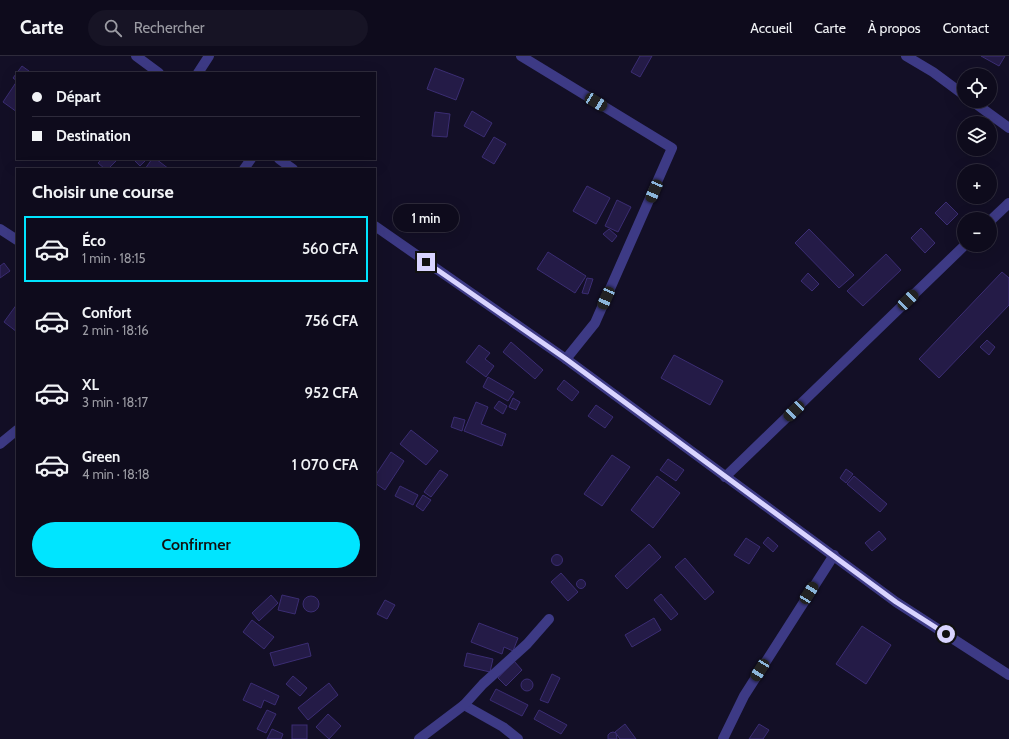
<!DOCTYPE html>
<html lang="fr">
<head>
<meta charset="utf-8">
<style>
	:root { --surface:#0e0b1c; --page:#171425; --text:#f1f3f6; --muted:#9b9ba3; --line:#2e2b3b; --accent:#00e5ff }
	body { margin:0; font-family:Cabin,sans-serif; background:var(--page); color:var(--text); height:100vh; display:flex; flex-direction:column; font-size:15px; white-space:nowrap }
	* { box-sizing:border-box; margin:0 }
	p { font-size:13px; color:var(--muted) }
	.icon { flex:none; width:22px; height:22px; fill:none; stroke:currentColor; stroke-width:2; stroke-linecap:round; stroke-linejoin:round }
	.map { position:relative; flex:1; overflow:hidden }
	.sheet { position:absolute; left:16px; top:112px; width:360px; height:408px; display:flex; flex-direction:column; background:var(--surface); border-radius:0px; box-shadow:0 4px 16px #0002,0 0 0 1px var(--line) }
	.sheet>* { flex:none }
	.hud { position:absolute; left:16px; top:16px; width:360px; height:88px; border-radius:0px; box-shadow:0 4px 16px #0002,0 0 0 1px var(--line); display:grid; align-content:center; height:88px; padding:0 16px; background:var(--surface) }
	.controls { position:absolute; left:957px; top:12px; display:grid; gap:8px }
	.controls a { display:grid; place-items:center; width:40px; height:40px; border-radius:50%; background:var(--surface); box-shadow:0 4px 16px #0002,0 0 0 1px var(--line); font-size:20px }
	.end { position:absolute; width:18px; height:18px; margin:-9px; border:5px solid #d9d4ff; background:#111; box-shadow:0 0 0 2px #111 }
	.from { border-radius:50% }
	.bubble { position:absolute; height:28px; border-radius:14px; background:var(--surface); box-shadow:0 4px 16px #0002,0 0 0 1px var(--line); font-size:13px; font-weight:600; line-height:28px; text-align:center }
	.car { position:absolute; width:12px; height:24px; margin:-12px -6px; border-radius:5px; box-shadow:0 0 3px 1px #0007; background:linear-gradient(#222 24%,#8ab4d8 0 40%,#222 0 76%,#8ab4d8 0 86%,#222 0) }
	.hud b { display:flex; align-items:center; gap:14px; height:38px; font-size:15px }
	.hud b+b { border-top:1px solid var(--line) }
	.hud i { width:10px; height:10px; background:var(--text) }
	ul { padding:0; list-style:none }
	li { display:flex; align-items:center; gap:12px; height:66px; margin:0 8px 6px; padding:0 8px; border:2px solid transparent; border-radius:0px }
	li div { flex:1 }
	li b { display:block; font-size:15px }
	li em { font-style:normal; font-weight:600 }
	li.active { border-color:var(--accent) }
	li>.icon { width:36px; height:36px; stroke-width:1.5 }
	h2 { padding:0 16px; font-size:18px; line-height:48px }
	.cta { display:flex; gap:8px; margin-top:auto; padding:8px 16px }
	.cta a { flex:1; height:46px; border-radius:24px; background:var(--accent); color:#111; font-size:16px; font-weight:600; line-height:46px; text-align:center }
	header { display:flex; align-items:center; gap:24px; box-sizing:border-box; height:56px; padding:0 20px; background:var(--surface); border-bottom:1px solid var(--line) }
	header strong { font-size:19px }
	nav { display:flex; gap:22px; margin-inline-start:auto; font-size:14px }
	.search { width:280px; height:36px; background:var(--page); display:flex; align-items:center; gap:10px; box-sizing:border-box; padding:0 14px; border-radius:22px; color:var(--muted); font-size:15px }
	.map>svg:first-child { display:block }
	.building { fill:#241b47; stroke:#3b2d73 }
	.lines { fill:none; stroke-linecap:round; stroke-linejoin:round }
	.minor { stroke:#3d3a85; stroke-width:10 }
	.route { stroke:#d9d4ff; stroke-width:5 }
</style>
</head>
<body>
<header>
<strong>Carte</strong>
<div class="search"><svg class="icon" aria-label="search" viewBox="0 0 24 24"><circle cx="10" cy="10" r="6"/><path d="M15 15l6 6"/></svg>Rechercher</div>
<nav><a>Accueil</a><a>Carte</a><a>À propos</a><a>Contact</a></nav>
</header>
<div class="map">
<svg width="1009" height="683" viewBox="0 0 1009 683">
	<rect width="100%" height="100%" fill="#130f26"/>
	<g class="building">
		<path d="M 640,0 L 652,0 L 640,21 L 631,16 Z"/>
		<path d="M 981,0 L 1005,0 L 999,10 Z"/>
		<path d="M 22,10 L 29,15 L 27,17 L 17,17 L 17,25 L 13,22 Z"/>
		<path d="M 435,12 L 464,23 L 456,44 L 427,33 Z"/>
		<path d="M 17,25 L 17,56 L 3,46 Z"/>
		<path d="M 472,55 L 492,67 L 484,81 L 464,70 Z"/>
		<path d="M 435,56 L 450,58 L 447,81 L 432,80 Z"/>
		<path d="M 494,81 L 506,88 L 494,108 L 482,101 Z"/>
		<path d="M 102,103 L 118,103 L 108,113 L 105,113 L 98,107 Z"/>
		<path d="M 133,103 L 147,103 L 140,110 Z"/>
		<path d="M 152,103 L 156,103 L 169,113 L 145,113 Z"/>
		<path d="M 587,130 L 610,142 L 596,168 L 573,155 Z"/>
		<path d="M 617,144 L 631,151 L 618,176 L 605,170 Z"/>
		<path d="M 946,146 L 958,158 L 947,169 L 935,157 Z"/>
		<path d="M 921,172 L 935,187 L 925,197 L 911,182 Z"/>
		<path d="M 609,173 L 617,180 L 612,186 L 603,178 Z"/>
		<path d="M 809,173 L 854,219 L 839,232 L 795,187 Z"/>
		<path d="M 548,196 L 586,220 L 575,237 L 537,213 Z"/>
		<path d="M 886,198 L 901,214 L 863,250 L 847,235 Z"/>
		<path d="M 4,207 L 10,215 L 0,222 L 0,210 Z"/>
		<path d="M 1002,216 L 1009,222 L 1009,249 L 939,322 L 919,303 Z"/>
		<path d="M 808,217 L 819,228 L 812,235 L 801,225 Z"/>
		<path d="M 587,222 L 593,223 L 588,238 L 582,237 Z"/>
		<path d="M 17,248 L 17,276 L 4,266 Z"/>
		<path d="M 987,284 L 995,291 L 989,299 L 980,291 Z"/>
		<path d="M 511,286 L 543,314 L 535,323 L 503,296 Z"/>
		<path d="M 479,289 L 490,297 L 485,303 L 494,310 L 486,321 L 466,306 Z"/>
		<path d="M 674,299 L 723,325 L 710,349 L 661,322 Z"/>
		<path d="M 488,321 L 514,336 L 508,345 L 483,331 Z"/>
		<path d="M 564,324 L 579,336 L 572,345 L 557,333 Z"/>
		<path d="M 513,342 L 520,346 L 516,354 L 509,351 Z"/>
		<path d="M 499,345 L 507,350 L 503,358 L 494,352 Z"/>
		<path d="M 476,346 L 488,351 L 481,368 L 506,378 L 502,390 L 464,375 Z"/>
		<path d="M 596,349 L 613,361 L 605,372 L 588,360 Z"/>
		<path d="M 454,361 L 465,364 L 462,375 L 451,371 Z"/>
		<path d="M 411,374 L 438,395 L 426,409 L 400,388 Z"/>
		<path d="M 391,396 L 404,405 L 385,434 L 375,427 L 375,420 Z"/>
		<path d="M 612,399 L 630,411 L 602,450 L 584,438 Z"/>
		<path d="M 668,403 L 684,414 L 676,425 L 660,414 Z"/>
		<path d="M 846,413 L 853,418 L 846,427 L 840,422 Z"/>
		<path d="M 440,414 L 448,419 L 431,441 L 424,436 Z"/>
		<path d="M 657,420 L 680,437 L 653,472 L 631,454 Z"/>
		<path d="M 854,420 L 887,448 L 880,456 L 847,428 Z"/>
		<path d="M 400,430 L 418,439 L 413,449 L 395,440 Z"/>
		<path d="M 423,439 L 431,444 L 423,455 L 416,450 Z"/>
		<path d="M 879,475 L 886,483 L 872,495 L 865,487 Z"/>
		<path d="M 768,481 L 778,490 L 773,496 L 763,487 Z"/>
		<path d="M 746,482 L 760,491 L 749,508 L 734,499 Z"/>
		<path d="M 649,488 L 661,501 L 627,533 L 615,520 Z"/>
		<circle cx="557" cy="504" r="5.5"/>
		<path d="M 685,502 L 714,536 L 705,544 L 675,511 Z"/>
		<path d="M 561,517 L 578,536 L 568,545 L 551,526 Z"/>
		<circle cx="581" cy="528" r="4.5"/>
		<path d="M 661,538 L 678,558 L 671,564 L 654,544 Z"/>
		<path d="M 271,539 L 278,547 L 259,565 L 252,557 Z"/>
		<path d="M 282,539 L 299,543 L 295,558 L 278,554 Z"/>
		<circle cx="311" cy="548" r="8"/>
		<path d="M 385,544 L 395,549 L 387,563 L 377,558 Z"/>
		<path d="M 654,562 L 661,574 L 632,591 L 625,579 Z"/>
		<path d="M 252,564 L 274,581 L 264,593 L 243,576 Z"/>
		<path d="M 479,567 L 518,582 L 513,595 L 504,591 L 502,598 L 471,586 Z"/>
		<path d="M 862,570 L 891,589 L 866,628 L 836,608 Z"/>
		<path d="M 308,587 L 311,600 L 274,610 L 270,597 Z"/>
		<path d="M 467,597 L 493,603 L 490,616 L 464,610 Z"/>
		<path d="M 514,605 L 522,614 L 506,630 L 498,622 Z"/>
		<path d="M 552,618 L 560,622 L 548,647 L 540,644 Z"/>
		<path d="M 293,620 L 307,632 L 300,640 L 286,628 Z"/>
		<circle cx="527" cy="629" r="6"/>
		<path d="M 251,627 L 279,640 L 275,649 L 264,644 L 261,652 L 243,644 Z"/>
		<path d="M 329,627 L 338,639 L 308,664 L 298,652 Z"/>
		<path d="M 496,633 L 528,649 L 522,660 L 490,644 Z"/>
		<path d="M 267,654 L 276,658 L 266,677 L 257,673 Z"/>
		<path d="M 539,654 L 567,669 L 561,678 L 534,663 Z"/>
		<path d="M 328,658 L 341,670 L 329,683 L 316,671 Z"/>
		<path d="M 625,668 L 636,683 L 620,683 L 615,676 Z"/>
		<path d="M 759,668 L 769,674 L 763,683 L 749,683 Z"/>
		<rect x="292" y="669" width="15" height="14"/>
		<path d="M 272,673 L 283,678 L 281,683 L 267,683 Z"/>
		<path d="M 613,676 L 616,677 L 617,683 L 608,683 L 608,679 L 610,677 Z"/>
	</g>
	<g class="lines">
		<g class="minor">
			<path d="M 136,0 L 159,17"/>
			<path d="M 521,0 L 672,92 L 595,267 L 566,303"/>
			<path d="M 906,0 L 933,16 L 964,39"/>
			<path d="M 198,17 L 209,0"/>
			<path d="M 972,45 L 1009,72"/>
			<path d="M 279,103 L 293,113"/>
			<path d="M 244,113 L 251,103"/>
			<path d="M 990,165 L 1009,147"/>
			<path d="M 375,170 L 566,303 L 896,546 L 1009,619"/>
			<path d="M 0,173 L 17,184"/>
			<path d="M 0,388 L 17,374"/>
			<path d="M 725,421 L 965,189"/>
			<path d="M 464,649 L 503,671 L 518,683"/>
			<path d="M 419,683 L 464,649 L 483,628 L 527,588 L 549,563"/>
			<path d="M 723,683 L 744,640 L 834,499"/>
		</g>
	</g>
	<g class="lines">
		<path class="route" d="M 426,206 L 566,303 L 896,546 L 946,578"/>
	</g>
</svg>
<div class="controls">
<a><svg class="icon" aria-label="locate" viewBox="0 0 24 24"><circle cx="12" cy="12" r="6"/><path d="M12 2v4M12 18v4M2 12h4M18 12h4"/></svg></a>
<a><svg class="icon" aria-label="layers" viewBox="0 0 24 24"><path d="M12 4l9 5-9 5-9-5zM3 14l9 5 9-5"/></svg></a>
<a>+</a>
<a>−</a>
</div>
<i class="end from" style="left:946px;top:578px"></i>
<i class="end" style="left:426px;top:206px"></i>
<div class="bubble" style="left:393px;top:148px;width:66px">1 min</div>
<i class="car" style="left:596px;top:46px;rotate:121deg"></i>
<i class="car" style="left:654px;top:135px;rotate:203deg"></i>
<i class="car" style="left:606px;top:242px;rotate:204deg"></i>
<i class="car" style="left:908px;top:244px;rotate:46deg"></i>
<i class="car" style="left:794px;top:355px;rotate:226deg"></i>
<i class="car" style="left:809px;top:537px;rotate:32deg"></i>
<i class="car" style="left:760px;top:614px;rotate:212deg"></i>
<div class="hud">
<b><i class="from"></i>Départ</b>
<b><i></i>Destination</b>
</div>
<section class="sheet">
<h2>Choisir une course</h2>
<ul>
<li class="active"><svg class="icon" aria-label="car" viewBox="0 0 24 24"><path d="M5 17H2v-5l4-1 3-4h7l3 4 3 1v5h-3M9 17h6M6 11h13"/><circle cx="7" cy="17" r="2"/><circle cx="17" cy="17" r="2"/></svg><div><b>Éco</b><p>1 min · 18:15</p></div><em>560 CFA</em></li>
<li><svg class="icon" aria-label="car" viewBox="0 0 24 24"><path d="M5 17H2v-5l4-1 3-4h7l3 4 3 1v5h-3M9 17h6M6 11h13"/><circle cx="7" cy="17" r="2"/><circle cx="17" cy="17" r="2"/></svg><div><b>Confort</b><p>2 min · 18:16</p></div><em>756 CFA</em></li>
<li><svg class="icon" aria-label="car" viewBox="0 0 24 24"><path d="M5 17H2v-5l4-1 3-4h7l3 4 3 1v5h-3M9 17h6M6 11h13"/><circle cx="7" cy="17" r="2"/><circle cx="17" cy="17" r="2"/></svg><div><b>XL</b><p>3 min · 18:17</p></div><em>952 CFA</em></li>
<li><svg class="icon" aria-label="car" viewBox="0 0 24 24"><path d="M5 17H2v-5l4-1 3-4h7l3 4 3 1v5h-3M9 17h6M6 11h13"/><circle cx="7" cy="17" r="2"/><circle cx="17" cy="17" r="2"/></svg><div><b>Green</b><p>4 min · 18:18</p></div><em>1 070 CFA</em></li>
</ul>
<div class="cta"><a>Confirmer</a></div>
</section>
</div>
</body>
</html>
